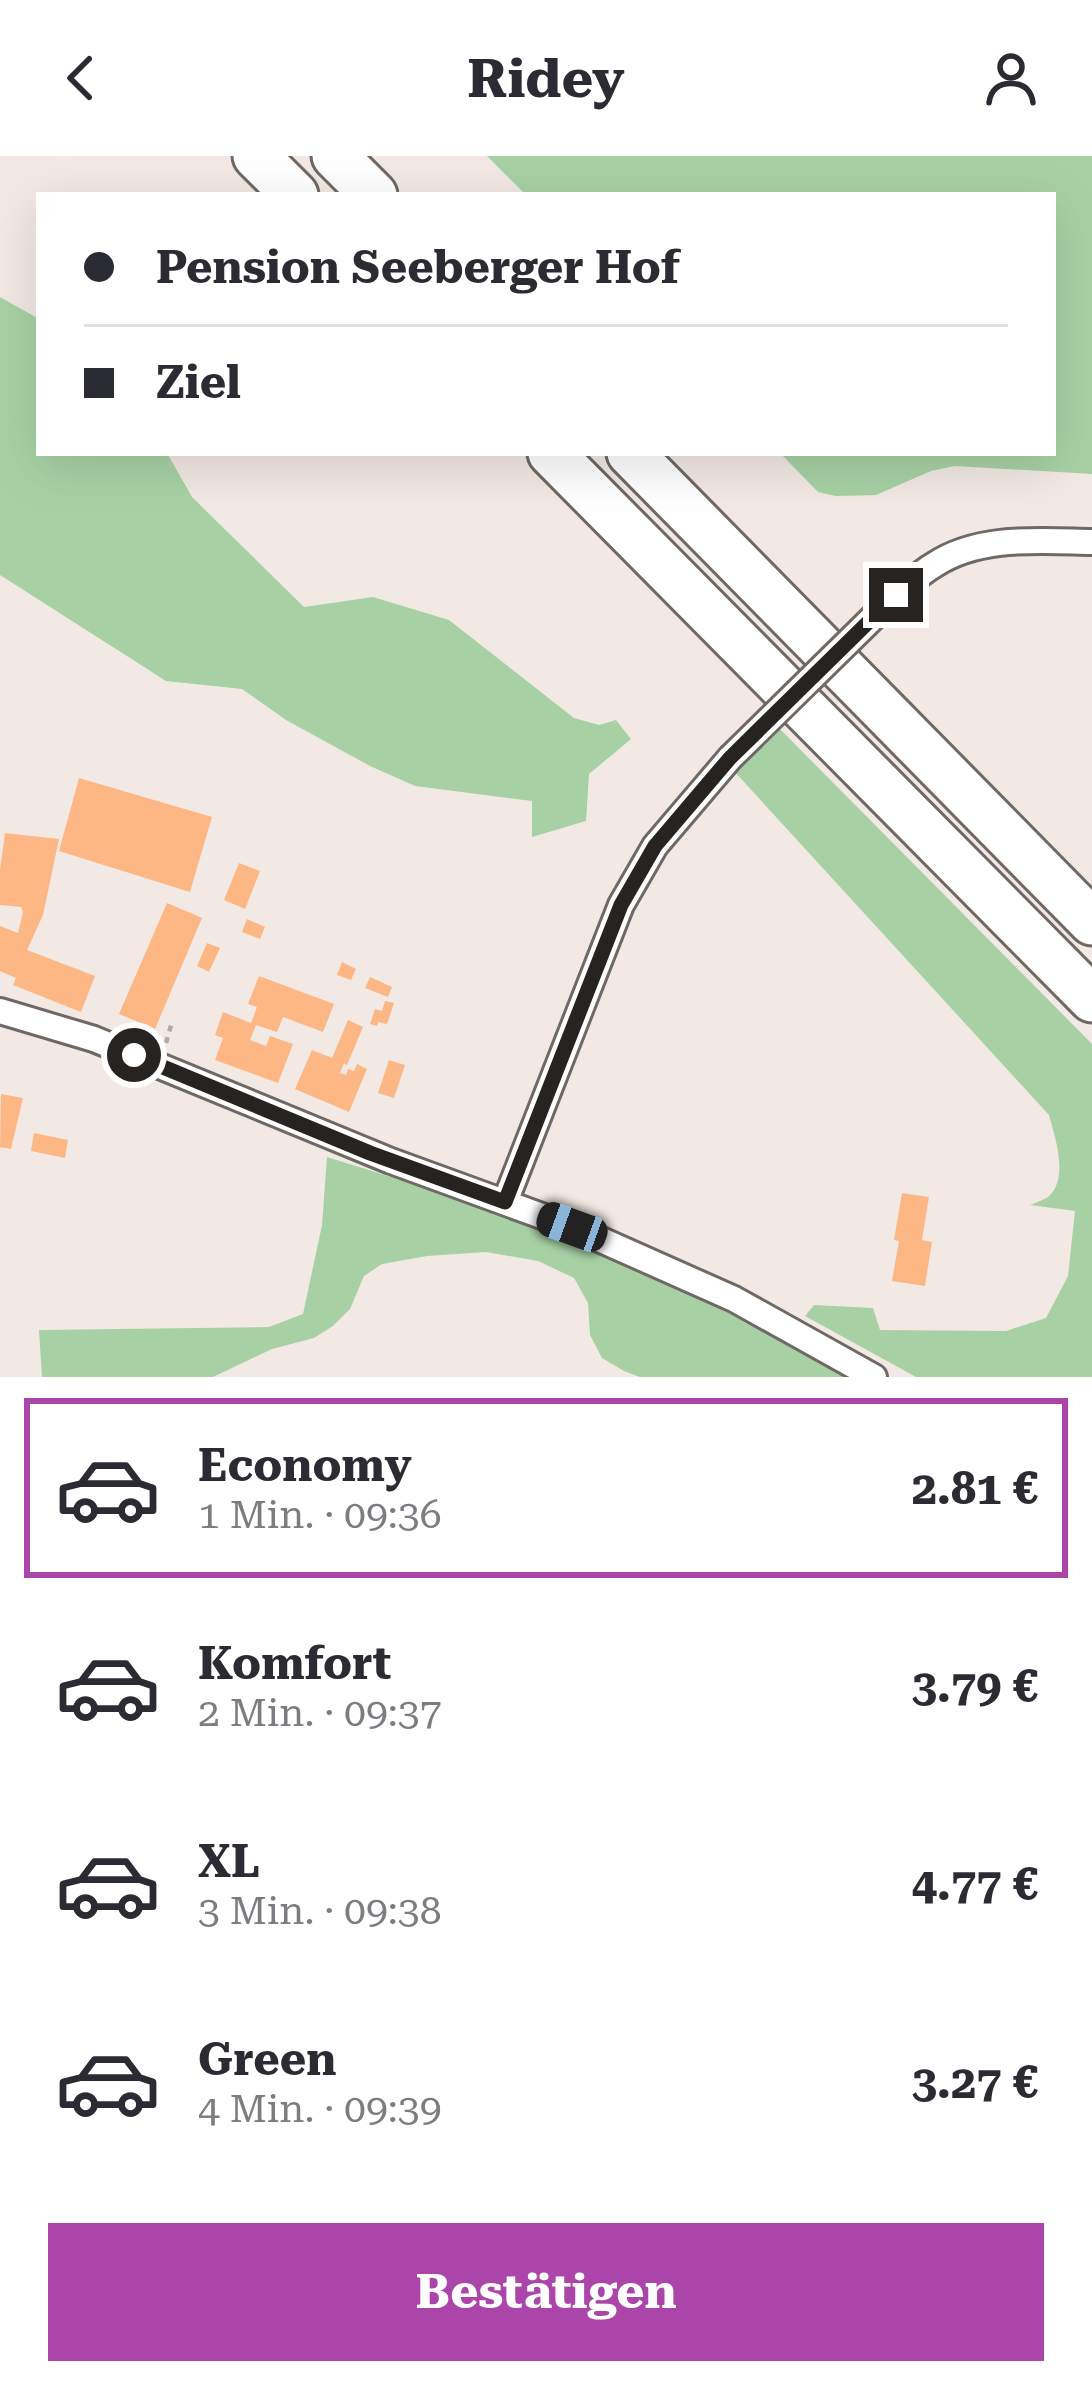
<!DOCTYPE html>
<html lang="de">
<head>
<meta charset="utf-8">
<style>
	:root { --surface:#fff; --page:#f7f7f7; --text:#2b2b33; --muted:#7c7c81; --line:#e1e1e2; --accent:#ac45a9 }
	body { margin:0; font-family:"Roboto Serif",serif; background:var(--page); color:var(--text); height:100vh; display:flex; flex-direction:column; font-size:45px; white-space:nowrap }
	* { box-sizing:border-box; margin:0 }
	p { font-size:39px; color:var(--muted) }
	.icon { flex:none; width:66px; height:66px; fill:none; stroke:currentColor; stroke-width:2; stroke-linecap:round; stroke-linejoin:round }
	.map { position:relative; height:1221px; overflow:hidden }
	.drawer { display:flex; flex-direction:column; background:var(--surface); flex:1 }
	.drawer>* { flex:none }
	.banner { position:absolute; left:36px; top:36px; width:1020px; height:264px; border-radius:0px; box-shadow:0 12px 48px #0002; display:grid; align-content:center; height:264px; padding:0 48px; background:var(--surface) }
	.end { position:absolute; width:54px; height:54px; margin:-27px; border:15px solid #262321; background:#fff; box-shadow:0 0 0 6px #fff }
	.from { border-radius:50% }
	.car { position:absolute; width:36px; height:72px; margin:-36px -18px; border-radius:15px; box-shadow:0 0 9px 3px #0007; background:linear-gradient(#222 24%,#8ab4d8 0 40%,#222 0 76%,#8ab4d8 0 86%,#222 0) }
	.banner b { display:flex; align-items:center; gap:42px; height:114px; font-size:45px }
	.banner b+b { border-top:3px solid var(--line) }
	.banner i { width:30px; height:30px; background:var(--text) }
	ul { padding:21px 0 0; list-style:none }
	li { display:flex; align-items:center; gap:36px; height:180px; margin:0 24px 18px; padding:0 24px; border:6px solid transparent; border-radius:0px }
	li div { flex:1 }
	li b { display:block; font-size:45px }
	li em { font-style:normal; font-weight:700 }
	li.current { border-color:var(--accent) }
	li>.icon { width:108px; height:108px; stroke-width:1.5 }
	.action { display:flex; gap:24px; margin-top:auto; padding:24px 48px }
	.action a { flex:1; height:138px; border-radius:0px; background:var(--accent); color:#fff; font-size:48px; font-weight:700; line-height:138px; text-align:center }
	header { display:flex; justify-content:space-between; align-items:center; height:156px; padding:0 48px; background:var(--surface); font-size:54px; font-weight:700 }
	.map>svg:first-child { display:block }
	.green { fill:#a7d1a5 }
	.building { fill:#fdb785 }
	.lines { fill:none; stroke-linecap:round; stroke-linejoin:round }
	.street-casing { stroke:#706864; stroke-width:30 }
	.highway-casing { stroke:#706864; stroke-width:51 }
	.path { stroke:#b0a9a5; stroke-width:4.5; stroke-dasharray:6 6; stroke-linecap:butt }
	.street { stroke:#fff; stroke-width:24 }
	.highway { stroke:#fff; stroke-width:45 }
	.street-bridge-casing { stroke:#706864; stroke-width:30; stroke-linecap:butt }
	.street-bridge { stroke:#fff; stroke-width:24 }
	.route { stroke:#262321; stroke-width:15 }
</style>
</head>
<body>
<header><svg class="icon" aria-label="back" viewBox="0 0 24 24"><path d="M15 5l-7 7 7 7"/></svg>Ridey<svg class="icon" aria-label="person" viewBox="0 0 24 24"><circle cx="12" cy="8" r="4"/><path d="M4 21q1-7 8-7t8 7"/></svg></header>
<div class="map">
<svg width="1092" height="1221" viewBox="0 0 1092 1221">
	<rect width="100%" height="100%" fill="#f2e9e4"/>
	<g class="green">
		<path d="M 487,0 L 1092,0 L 1092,318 L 955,310 L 931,315 L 876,339 L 836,340 L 818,336 L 780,297 L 1053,297 L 1053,39 L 526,39 Z"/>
		<path d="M 0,141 L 39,163 L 39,297 L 167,297 L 192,341 L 304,451 L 373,441 L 449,464 L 574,562 L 599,569 L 616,564 L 631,583 L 589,618 L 586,665 L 532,681 L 532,645 L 415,630 L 370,610 L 286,564 L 242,533 L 166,525 L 0,419 Z"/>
		<path d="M 779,572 L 1092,888 L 1092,1221 L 916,1221 L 805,1160 L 814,1149 L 873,1152 L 880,1174 L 1006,1175 L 1046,1162 L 1068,1120 L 1075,1055 L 1030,1049 C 1033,1048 1048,1042 1049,1040 C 1069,1022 1055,981 1049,959 L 733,614 Z"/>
		<path d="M 327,1001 C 435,1034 544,1069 647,1115 C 717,1145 784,1182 850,1221 L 640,1221 L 624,1215 L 602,1202 L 590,1179 L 588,1147 L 574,1122 L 538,1105 L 486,1096 L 427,1100 L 382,1108 L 364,1120 L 350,1153 L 333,1170 L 314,1182 L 272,1193 L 213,1221 L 42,1221 L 39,1174 L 269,1171 L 303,1158 L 322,1069 Z"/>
	</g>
	<g class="building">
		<path d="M 79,622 L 212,661 L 190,736 L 59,695 Z"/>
		<path d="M 5,677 L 59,683 L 43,759 L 27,794 L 95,820 L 81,856 L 13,829 L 16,822 L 0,815 L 0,770 L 18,777 L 23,756 L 21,751 L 0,749 L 0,714 Z"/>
		<path d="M 239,707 L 260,715 L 245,753 L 224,744 Z"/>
		<path d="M 167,747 L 202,762 L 155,873 L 119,858 Z"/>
		<path d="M 247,763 L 265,771 L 260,783 L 242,776 Z"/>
		<path d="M 207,787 L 220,792 L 209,816 L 197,810 Z"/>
		<path d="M 342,806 L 356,813 L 351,824 L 337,819 Z"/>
		<path d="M 259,820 L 334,848 L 323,876 L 283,861 L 277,876 L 256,869 L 250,884 L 266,890 L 270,880 L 293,888 L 278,927 L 215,904 L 223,882 L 215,879 L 223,856 L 251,867 L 257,851 L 248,848 Z"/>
		<path d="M 370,821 L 392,831 L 388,841 L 365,832 Z"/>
		<path d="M 385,845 L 394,847 L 387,868 L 378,866 L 377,870 L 370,868 L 375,853 L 382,855 Z"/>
		<path d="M 348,864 L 363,871 L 347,909 L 344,907 L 340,917 L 346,919 L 348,913 L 354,915 L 357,908 L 367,913 L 349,956 L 295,933 L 312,894 L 332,902 Z"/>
		<path d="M 389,904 L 405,909 L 394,942 L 378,937 Z"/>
		<path d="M 1,938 L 23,942 L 11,993 L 0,991 Z"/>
		<path d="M 34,977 L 68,984 L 65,1002 L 31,995 Z"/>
		<path d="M 902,1037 L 929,1041 L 922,1084 L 932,1086 L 925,1130 L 892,1125 L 899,1085 L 894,1084 Z"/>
	</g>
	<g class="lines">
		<g class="street-casing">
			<g id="street">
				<path d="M 896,439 C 908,429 920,417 934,409 C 979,379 1040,385 1092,386"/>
				<path d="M 0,855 L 94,883 L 391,1005 L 572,1071 L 734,1143 L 874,1221"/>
				<path d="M 505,1046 L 621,749 L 655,690 L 730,602"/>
			</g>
		</g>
		<g class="highway-casing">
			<g id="highway">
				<path d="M 256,0 L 295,39"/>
				<path d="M 335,0 L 374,39"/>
				<path d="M 551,297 L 1092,843"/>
				<path d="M 630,297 L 1092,766"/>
			</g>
		</g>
		<path class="path" d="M 166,887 L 172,866"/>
		<use href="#street" class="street"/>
		<use href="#highway" class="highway"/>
		<g class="street-bridge-casing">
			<path id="street-bridge" d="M 730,602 L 896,439"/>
		</g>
		<use href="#street-bridge" class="street-bridge"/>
	</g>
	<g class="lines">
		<path class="route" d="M 134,899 L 370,997 L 505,1046 L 621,749 L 655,690 L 730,602 L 896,439"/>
	</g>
</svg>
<i class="end from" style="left:134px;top:899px"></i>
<i class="end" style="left:896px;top:439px"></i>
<i class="car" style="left:572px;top:1071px;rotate:290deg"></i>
<div class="banner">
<b><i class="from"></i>Pension Seeberger Hof</b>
<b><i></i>Ziel</b>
</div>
</div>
<section class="drawer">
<ul>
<li class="current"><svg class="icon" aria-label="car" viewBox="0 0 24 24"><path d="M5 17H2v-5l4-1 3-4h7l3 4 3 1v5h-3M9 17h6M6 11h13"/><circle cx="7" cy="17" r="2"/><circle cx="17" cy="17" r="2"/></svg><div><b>Economy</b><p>1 Min. · 09:36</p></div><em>2.81 €</em></li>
<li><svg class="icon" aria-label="car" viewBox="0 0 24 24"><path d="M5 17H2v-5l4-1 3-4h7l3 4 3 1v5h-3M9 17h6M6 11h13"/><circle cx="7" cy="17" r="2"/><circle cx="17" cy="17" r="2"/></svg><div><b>Komfort</b><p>2 Min. · 09:37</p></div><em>3.79 €</em></li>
<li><svg class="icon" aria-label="car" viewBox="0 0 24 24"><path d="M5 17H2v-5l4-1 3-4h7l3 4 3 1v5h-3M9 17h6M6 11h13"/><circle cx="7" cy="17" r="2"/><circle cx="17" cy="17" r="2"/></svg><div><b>XL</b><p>3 Min. · 09:38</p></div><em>4.77 €</em></li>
<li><svg class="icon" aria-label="car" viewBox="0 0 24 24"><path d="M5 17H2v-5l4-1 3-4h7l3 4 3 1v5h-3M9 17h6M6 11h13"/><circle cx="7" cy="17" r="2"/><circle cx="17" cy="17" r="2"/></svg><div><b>Green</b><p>4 Min. · 09:39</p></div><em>3.27 €</em></li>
</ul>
<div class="action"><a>Bestätigen</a></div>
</section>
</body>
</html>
